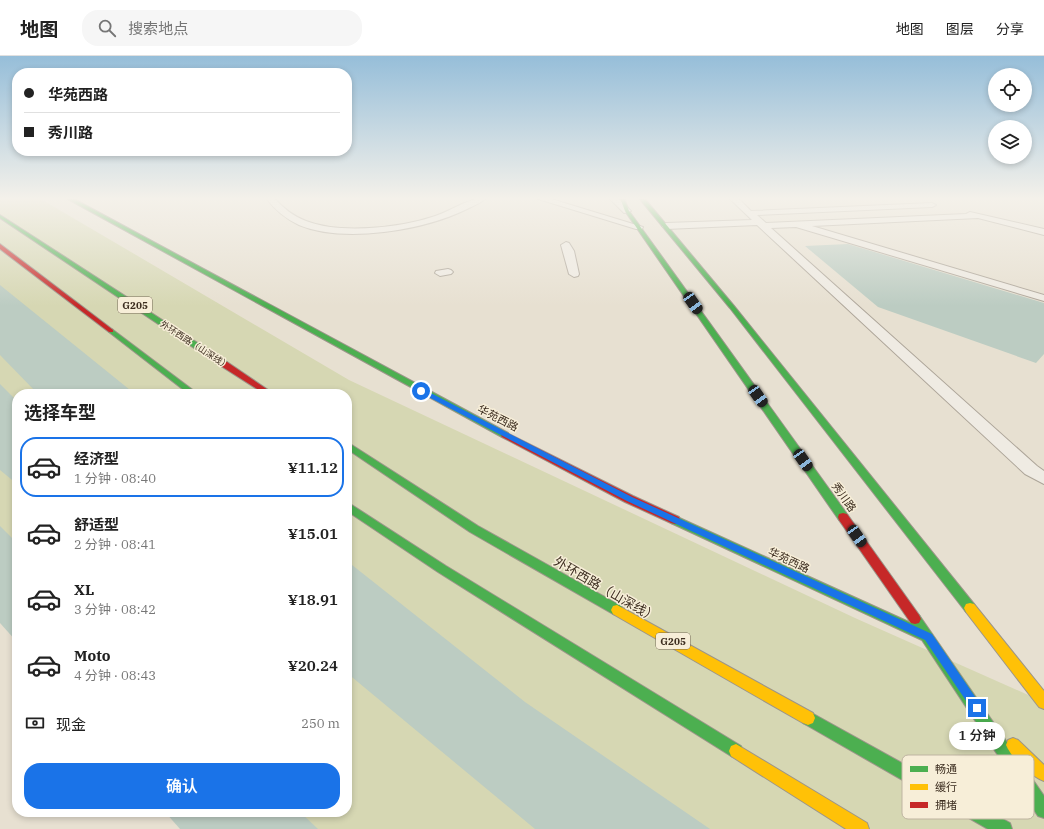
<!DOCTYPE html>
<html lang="zh">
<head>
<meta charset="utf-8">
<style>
	:root { --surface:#fff; --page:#f6f6f6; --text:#222; --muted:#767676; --line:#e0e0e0; --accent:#1a73e8 }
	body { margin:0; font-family:"IBM Plex Serif","Noto Sans SC",serif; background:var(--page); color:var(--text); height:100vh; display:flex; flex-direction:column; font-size:15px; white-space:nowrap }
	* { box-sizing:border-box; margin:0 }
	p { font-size:13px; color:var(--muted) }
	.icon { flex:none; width:22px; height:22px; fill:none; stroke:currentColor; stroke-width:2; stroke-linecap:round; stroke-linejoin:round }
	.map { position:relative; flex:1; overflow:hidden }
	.side { position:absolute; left:12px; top:333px; width:340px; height:428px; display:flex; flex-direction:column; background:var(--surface); border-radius:16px; box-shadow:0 2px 6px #0003 }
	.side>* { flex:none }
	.top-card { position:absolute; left:12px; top:12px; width:340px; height:88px; border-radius:16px; box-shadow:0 2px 6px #0003; display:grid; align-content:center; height:88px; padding:0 12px; background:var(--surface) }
	.buttons { position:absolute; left:988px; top:12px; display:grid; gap:8px }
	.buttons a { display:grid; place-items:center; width:44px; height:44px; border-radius:50%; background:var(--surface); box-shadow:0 2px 6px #0003; font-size:20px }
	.end { position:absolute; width:18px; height:18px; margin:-9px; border:5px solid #1a73e8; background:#fff; box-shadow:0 0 0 2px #fff }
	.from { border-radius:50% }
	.bubble { position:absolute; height:28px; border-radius:14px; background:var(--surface); box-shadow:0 2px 6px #0003; font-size:13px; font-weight:600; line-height:28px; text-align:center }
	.car { position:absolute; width:12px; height:24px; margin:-12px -6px; border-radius:5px; box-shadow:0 0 3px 1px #0007; background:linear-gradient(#222 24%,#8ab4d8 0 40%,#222 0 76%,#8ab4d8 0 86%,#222 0) }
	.top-card b { display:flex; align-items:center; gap:14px; height:38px; font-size:15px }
	.top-card b+b { border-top:1px solid var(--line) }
	.top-card i { width:10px; height:10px; background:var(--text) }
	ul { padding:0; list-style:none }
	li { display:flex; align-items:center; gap:12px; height:60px; margin:0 8px 6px; padding:0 4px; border:2px solid transparent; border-radius:16px }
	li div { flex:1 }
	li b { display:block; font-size:15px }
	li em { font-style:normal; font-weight:600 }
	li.active { border-color:var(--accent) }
	li>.icon { width:36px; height:36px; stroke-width:1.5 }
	h2 { padding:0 12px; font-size:18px; line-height:48px }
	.pay { display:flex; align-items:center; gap:10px; height:44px; padding:0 12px; font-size:15px }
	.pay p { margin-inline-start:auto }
	.button { display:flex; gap:8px; margin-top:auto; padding:8px 12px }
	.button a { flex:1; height:46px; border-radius:16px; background:var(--accent); color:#fff; font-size:16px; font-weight:600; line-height:46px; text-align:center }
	header { display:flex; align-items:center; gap:24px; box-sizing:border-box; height:56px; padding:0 20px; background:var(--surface); border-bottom:1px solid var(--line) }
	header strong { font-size:19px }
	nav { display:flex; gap:22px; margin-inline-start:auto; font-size:14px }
	.search { width:280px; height:36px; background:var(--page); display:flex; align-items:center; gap:10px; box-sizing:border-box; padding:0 14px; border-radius:16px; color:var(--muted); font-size:15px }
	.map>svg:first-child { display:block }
	.green { fill:#d6d7b3 }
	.water { fill:#bcccc2 }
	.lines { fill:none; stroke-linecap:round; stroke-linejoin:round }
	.street-casing { stroke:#ada599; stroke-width:2 }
	.fast-casing { stroke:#9c958a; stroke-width:2 }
	.slow-casing { stroke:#9c958a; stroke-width:2 }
	.jam-casing { stroke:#9c958a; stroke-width:2 }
	.street { fill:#efebe3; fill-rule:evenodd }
	.fast { fill:#4caf50; fill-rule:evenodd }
	.slow { fill:#ffc107; fill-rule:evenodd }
	.jam { fill:#c62828; fill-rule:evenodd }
	.route { fill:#1a73e8 }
	.labels { text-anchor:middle; stroke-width:3; stroke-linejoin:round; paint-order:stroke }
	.far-street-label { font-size:9px; fill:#3d2e20; stroke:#f7eed8 }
	.shield { fill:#f7eed8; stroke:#756857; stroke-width:1 }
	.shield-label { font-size:10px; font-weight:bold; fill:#3d2e20 }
	.street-label { font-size:11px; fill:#3d2e20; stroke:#f7eed8 }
	.near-street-label { font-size:13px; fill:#3d2e20; stroke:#f7eed8 }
	.key { fill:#f7eed8; stroke:#bfb4a1; stroke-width:1 }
	.key-label { font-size:11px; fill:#3d2e20 }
</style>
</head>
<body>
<header>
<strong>地图</strong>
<div class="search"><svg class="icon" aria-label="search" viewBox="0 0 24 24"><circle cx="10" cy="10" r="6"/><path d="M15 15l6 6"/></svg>搜索地点</div>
<nav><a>地图</a><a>图层</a><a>分享</a></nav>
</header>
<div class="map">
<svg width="1044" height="773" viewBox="0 0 1044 773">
	<rect width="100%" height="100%" fill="#e7e0d1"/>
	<path class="green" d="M 0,142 L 39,142 L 349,324 L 855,562 L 1044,646 L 1044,773 L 211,773 L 199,756 L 347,756 L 347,338 L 17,338 L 17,541 L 0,525 Z"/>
	<g class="water">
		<path d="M 848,188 L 1044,247 L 1044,298 L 1036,307 L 878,251 L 805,190 Z"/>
		<path d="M 0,229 L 135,338 L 38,338 L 0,299 Z"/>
		<path d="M 0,328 L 17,345 L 17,428 L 0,414 Z"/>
		<path d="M 0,470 L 17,487 L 17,586 L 0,567 Z"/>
		<path d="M 347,505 L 525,646 L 710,773 L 535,773 L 347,617 Z"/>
		<path d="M 165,756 L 300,756 L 318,773 L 180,773 Z"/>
	</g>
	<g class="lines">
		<g class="street-casing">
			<g id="street">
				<path d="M 266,142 L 274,142 C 283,152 293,160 306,165 C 339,178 399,172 432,161 C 450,156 467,142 486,142 C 481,147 473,150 467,153 C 425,174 344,188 299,169 C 286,163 275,154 266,142 Z"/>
				<path d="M 535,142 L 548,142 L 643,171 L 642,173 L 636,173 Z"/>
				<path d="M 609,142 L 618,142 L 631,155 L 624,157 Z"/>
				<path d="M 729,142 L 738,142 L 751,155 L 932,147 L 936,149 L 932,151 L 757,159 L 766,167 L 966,158 L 970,156 L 1044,173 L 1044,179 L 978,162 L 812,170 L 1044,239 L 1044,245 L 796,171 L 771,172 L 1037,410 L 1044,415 L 1044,428 L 1025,418 L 757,169 L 666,173 L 662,170 L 666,167 L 752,164 Z"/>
				<path d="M 566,186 L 569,187 L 574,195 L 579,218 L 578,220 L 574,221 L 569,218 L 561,189 Z"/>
				<path d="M 448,213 L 451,214 L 453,216 L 451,218 L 440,220 L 435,217 L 436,215 Z"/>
			</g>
		</g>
		<g class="fast-casing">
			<g id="fast">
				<path d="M 66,142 L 72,142 L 508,377 L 509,379 L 508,381 L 502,381 Z"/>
				<path d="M 620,142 L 624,142 L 629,155 L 847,458 L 848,461 L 847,464 L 839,464 L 625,155 Z"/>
				<path d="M 639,142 L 644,142 L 734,250 L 974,548 L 976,552 L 974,556 L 970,557 L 966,556 L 730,252 Z"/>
				<path d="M 0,159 L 227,306 L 228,308 L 224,310 L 221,310 L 0,162 Z"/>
				<path d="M 111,273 L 113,274 L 198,338 L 189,338 L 109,276 L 109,274 Z"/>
				<path d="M 347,386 L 478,470 L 621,550 L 623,554 L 621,558 L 617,559 L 613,558 L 470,476 L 347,393 Z"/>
				<path d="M 347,446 L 446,510 L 741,690 L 743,695 L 741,700 L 736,702 L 731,700 L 438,516 L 347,455 Z"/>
				<path d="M 675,460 L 911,567 L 909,563 L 911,559 L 915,558 L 919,559 L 1044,740 L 1044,762 L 1038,760 L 922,584 L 671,467 L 670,464 L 671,461 Z"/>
				<path d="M 808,655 L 1010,767 L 1012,773 L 988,773 L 803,667 L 801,662 L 803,657 Z"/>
			</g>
		</g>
		<g class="slow-casing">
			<g id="slow">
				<path d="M 970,547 L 974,548 L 1044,635 L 1044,653 L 1039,651 L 966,556 L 964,552 L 966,548 Z"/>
				<path d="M 617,549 L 813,657 L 815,662 L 813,667 L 808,669 L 803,667 L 613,558 L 611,554 L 613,550 Z"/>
				<path d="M 1013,682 L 1018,684 L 1044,709 L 1044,725 C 1031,720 1011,702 1006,689 L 1008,684 Z"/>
				<path d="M 736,688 L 867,767 L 869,773 L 846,773 L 731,700 L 729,695 L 731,690 Z"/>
			</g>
		</g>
		<g class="jam-casing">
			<g id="jam">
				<path d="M 0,188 L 113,274 L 113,276 L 109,276 L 0,193 Z"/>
				<path d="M 221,306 L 227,306 L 274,338 L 265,338 L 221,310 Z"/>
				<path d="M 505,376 L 633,440 L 679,461 L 680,464 L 679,467 L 675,468 L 671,467 L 625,446 L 502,381 L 501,379 Z"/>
				<path d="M 843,457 L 847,458 L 919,559 L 921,563 L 919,567 L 915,568 L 911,567 L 839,464 L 838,461 L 839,458 Z"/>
			</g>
		</g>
		<use href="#street" class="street"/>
		<use href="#fast" class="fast"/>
		<use href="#slow" class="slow"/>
		<use href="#jam" class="jam"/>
	</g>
	<linearGradient id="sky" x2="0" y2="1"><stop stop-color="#96bed9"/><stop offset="0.57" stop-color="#f4f1ea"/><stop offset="1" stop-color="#f4f1ea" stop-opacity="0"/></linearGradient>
	<rect width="1044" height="250" fill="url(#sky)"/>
	<path class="route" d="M 419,333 L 423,333 L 632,441 L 932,578 L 980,648 L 982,652 L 980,655 L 977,656 L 973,655 L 925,584 L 627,445 L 419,336 Z"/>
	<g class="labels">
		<g class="far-street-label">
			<text transform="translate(195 289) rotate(33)" y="3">外环西路（山深线）</text>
		</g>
		<g class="shield">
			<rect x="118" y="241" width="34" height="16" rx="3"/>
			<rect x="656" y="577" width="34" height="16" rx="3"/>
		</g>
		<g class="shield-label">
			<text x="135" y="253">G205</text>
			<text x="673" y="589">G205</text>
		</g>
		<g class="street-label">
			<text transform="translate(498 362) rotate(27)" y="4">华苑西路</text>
			<text transform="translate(844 441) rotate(55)" y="4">秀川路</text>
			<text transform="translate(789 504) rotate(25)" y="4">华苑西路</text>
		</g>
		<g class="near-street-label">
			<text transform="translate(606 533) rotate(30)" y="5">外环西路（山深线）</text>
		</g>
	</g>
	<rect x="902" y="699" width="132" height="64" rx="6" class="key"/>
	<rect x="910" y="710" width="18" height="6" fill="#4caf50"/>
	<rect x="910" y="728" width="18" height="6" fill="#ffc107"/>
	<rect x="910" y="746" width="18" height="6" fill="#c62828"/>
	<g class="key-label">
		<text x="935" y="717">畅通</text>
		<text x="935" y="735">缓行</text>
		<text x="935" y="753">拥堵</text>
	</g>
</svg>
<div class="buttons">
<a><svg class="icon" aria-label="locate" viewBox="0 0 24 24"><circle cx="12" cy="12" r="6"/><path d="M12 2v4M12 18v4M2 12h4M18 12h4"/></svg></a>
<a><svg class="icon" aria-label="layers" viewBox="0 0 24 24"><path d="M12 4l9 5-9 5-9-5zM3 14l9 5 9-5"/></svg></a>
</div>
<i class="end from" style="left:421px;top:335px"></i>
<i class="end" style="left:977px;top:652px"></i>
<div class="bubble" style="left:949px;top:666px;width:56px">1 分钟</div>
<i class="car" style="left:693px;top:247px;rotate:145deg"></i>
<i class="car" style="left:758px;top:340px;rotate:145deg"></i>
<i class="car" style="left:803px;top:404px;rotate:145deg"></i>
<i class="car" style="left:857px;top:480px;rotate:145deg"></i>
<div class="top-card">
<b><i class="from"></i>华苑西路</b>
<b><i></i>秀川路</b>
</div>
<section class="side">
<h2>选择车型</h2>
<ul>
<li class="active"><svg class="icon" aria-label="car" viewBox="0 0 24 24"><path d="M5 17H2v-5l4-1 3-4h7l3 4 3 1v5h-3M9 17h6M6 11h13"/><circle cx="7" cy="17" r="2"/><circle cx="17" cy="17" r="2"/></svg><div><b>经济型</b><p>1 分钟 · 08:40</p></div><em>¥11.12</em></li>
<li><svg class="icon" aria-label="car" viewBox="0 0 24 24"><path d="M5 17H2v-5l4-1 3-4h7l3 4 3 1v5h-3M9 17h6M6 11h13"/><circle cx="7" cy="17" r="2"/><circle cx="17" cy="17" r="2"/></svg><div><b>舒适型</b><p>2 分钟 · 08:41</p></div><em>¥15.01</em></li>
<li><svg class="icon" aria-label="car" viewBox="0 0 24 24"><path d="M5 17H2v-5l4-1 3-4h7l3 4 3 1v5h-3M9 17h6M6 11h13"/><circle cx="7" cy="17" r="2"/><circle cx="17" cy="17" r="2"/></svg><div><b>XL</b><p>3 分钟 · 08:42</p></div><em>¥18.91</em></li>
<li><svg class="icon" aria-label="car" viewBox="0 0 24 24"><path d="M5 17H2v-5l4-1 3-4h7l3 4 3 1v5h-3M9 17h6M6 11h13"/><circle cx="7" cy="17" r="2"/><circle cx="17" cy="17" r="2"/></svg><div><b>Moto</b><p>4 分钟 · 08:43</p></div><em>¥20.24</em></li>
</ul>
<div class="pay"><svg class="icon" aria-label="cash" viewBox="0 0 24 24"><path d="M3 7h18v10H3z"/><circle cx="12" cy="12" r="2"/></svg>现金<p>250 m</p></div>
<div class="button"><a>确认</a></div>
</section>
</div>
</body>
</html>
